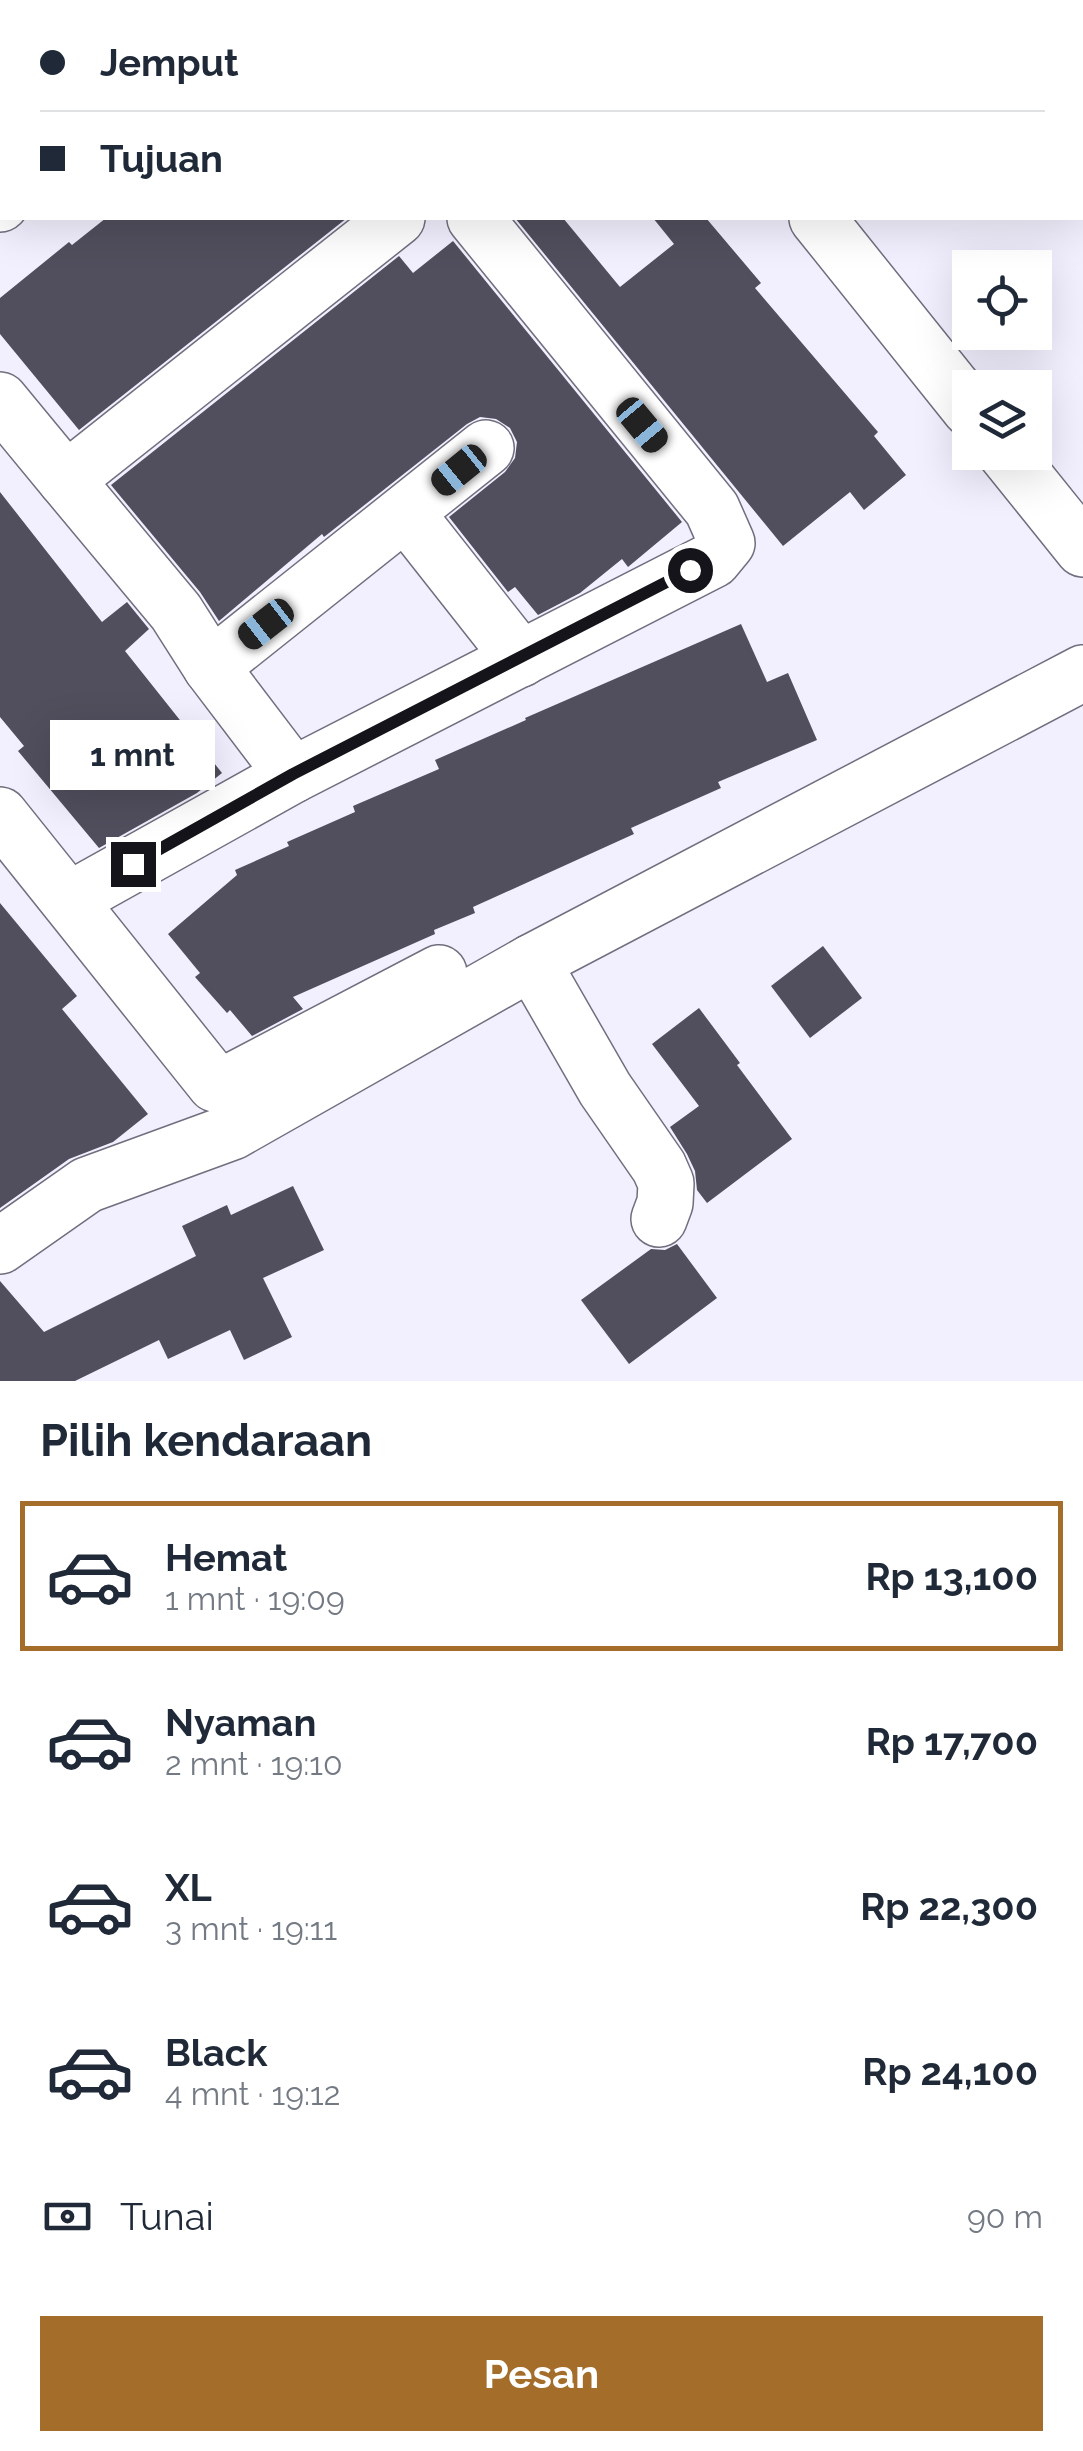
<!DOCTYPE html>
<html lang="id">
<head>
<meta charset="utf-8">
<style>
	:root { --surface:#fff; --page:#f2f2f3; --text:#1f2937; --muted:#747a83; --line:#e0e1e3; --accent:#a46d29 }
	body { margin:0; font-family:Raleway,sans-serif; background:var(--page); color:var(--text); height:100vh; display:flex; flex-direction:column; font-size:38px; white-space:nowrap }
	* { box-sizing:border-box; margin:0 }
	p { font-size:32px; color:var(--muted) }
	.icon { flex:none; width:55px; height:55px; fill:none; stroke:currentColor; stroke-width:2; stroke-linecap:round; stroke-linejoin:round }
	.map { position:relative; height:1381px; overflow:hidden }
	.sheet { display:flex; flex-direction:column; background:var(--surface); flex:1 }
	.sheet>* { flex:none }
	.hud { position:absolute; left:0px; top:0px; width:1085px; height:220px; box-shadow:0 10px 40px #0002; display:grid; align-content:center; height:220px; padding:0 40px; background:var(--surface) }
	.fabs { position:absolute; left:952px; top:250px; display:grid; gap:20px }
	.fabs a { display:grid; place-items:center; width:100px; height:100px; border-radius:0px; background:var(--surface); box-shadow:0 10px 40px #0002; font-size:50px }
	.end { position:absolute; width:45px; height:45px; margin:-22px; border:12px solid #15141a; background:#fff; box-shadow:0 0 0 5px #fff }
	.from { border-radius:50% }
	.bubble { position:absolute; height:70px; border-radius:0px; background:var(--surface); box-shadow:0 10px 40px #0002; font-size:32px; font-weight:700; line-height:70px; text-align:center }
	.car { position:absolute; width:30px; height:60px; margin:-30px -15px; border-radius:12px; box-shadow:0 0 8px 2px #0007; background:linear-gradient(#222 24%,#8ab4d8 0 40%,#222 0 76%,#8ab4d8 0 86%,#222 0) }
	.hud b { display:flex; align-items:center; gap:35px; height:95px; font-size:38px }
	.hud b+b { border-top:2px solid var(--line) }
	.hud i { width:25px; height:25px; background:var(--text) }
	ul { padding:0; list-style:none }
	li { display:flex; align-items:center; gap:30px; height:150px; margin:0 20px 15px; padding:0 20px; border:5px solid transparent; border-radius:0px }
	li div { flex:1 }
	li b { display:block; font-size:38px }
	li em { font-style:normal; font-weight:700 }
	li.active { border-color:var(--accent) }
	li>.icon { width:90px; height:90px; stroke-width:1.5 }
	h2 { padding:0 40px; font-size:45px; line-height:120px }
	.pay { display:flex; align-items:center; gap:25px; height:110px; padding:0 40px; font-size:38px }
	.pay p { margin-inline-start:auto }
	.primary-button { display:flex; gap:20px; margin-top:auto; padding:20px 40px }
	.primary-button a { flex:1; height:115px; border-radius:0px; background:var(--accent); color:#fff; font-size:40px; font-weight:700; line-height:115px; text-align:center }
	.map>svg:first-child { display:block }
	.building { fill:#514e5d }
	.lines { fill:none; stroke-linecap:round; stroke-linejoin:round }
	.minor-casing { stroke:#716e7e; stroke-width:58 }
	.minor { stroke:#fff; stroke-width:55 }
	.route { stroke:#15141a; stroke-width:12 }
</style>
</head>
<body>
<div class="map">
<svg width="1083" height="1381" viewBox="0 0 1083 1381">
	<rect width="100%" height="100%" fill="#f2effe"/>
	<g class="building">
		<path d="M 106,218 L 347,218 L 79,430 L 0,334 L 0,298 L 69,242 L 72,245 Z"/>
		<path d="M 515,218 L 563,218 L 620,287 L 674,244 L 653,218 L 706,218 L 761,283 L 755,288 L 878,432 L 874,436 L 906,475 L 864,510 L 850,492 L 783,546 Z"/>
		<path d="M 453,241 L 682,522 L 628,567 L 622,559 L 580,593 L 538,615 L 515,587 L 508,592 L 449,517 L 505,472 L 515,458 L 517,442 L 510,428 L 496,419 L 480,417 L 467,424 L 324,537 L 322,534 L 219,621 L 200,592 L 111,485 L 399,256 L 413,273 Z"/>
		<path d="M 0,492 L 102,622 L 127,602 L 149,629 L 125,651 L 222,773 L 197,793 L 99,848 L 18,751 L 24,746 L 0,717 Z"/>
		<path d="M 741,624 L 767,682 L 788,673 L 817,740 L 718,782 L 721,788 L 631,828 L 634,834 L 473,907 L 475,913 L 434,930 L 435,934 L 293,997 L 303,1009 L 252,1036 L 230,1010 L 227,1013 L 195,977 L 200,973 L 168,934 L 237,875 L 235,870 L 289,846 L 287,842 L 355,812 L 353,806 L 439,769 L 435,760 L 526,720 L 525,718 Z"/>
		<path d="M 0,903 L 77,996 L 62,1009 L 148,1114 L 113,1142 L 69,1159 L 0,1208 Z"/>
		<path d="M 823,946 L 862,998 L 810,1038 L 771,986 Z"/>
		<path d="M 699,1008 L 740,1063 L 737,1065 L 792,1139 L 707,1203 L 697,1190 L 695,1171 L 687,1154 L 670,1127 L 699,1106 L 652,1044 Z"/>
		<path d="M 293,1186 L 324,1250 L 263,1278 L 292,1337 L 244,1360 L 230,1330 L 168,1359 L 159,1340 L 75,1381 L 0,1381 L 0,1281 L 44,1332 L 196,1256 L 182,1226 L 227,1205 L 231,1215 Z"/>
		<path d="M 677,1244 L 717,1298 L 629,1364 L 581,1300 L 651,1249 L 665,1250 Z"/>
	</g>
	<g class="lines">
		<g class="minor-casing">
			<g id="minor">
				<path d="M 944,0 L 946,2"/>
				<path d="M 253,2 L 257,0"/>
				<path d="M 659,2 L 662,0"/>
				<path d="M 1082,178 L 1083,179"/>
				<path d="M 0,204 L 2,202"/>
				<path d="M 397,218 L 66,480 L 176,612 L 211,667 L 293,775 L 713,560 L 727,543 L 712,509 L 475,218"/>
				<path d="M 817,218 L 970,409"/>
				<path d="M 0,400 L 66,480"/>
				<path d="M 1005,452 L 1083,549"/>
				<path d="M 406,513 L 521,659"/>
				<path d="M 211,667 L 486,448"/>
				<path d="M 0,815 L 215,1084 L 223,1086 L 439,973"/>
				<path d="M 69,900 L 293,775"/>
				<path d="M 532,962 L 605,1089 L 659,1167 L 666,1183 L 665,1203 L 659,1219"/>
				<path d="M 0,1246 L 87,1185 L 232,1132 L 532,962 L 1083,673"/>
			</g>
		</g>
		<use href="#minor" class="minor"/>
	</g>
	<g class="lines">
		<path class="route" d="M 133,864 L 293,774 L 690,570"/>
	</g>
</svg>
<div class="fabs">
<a><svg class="icon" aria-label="locate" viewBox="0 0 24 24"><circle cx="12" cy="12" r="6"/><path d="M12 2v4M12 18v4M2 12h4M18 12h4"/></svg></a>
<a><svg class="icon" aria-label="layers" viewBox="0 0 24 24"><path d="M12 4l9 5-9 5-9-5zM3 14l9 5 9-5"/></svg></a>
</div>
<i class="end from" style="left:690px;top:570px"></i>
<i class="end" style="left:133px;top:864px"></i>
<div class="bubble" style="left:50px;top:720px;width:165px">1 mnt</div>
<i class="car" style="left:642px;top:425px;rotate:140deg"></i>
<i class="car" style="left:459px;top:470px;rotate:231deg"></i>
<i class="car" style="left:266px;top:624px;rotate:232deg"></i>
<div class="hud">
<b><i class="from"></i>Jemput</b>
<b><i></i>Tujuan</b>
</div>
</div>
<section class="sheet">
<h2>Pilih kendaraan</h2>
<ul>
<li class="active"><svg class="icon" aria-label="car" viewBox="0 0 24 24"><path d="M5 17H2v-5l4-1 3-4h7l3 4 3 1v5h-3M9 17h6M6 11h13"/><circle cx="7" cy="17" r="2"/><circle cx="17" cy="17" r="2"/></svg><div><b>Hemat</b><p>1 mnt · 19:09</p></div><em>Rp 13,100</em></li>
<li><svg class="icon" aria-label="car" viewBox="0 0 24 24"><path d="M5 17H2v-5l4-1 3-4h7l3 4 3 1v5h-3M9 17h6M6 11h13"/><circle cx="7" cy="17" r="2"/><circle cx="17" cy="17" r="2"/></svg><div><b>Nyaman</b><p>2 mnt · 19:10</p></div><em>Rp 17,700</em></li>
<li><svg class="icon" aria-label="car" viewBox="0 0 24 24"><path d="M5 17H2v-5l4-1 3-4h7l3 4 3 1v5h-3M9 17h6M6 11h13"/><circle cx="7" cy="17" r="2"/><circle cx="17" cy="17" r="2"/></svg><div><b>XL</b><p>3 mnt · 19:11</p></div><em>Rp 22,300</em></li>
<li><svg class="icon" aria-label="car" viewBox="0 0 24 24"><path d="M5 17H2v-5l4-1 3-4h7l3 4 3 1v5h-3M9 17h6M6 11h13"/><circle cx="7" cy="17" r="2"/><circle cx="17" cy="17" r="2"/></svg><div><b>Black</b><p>4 mnt · 19:12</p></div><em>Rp 24,100</em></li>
</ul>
<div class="pay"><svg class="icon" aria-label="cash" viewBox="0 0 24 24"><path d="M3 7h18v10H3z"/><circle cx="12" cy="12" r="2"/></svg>Tunai<p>90 m</p></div>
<div class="primary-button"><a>Pesan</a></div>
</section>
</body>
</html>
